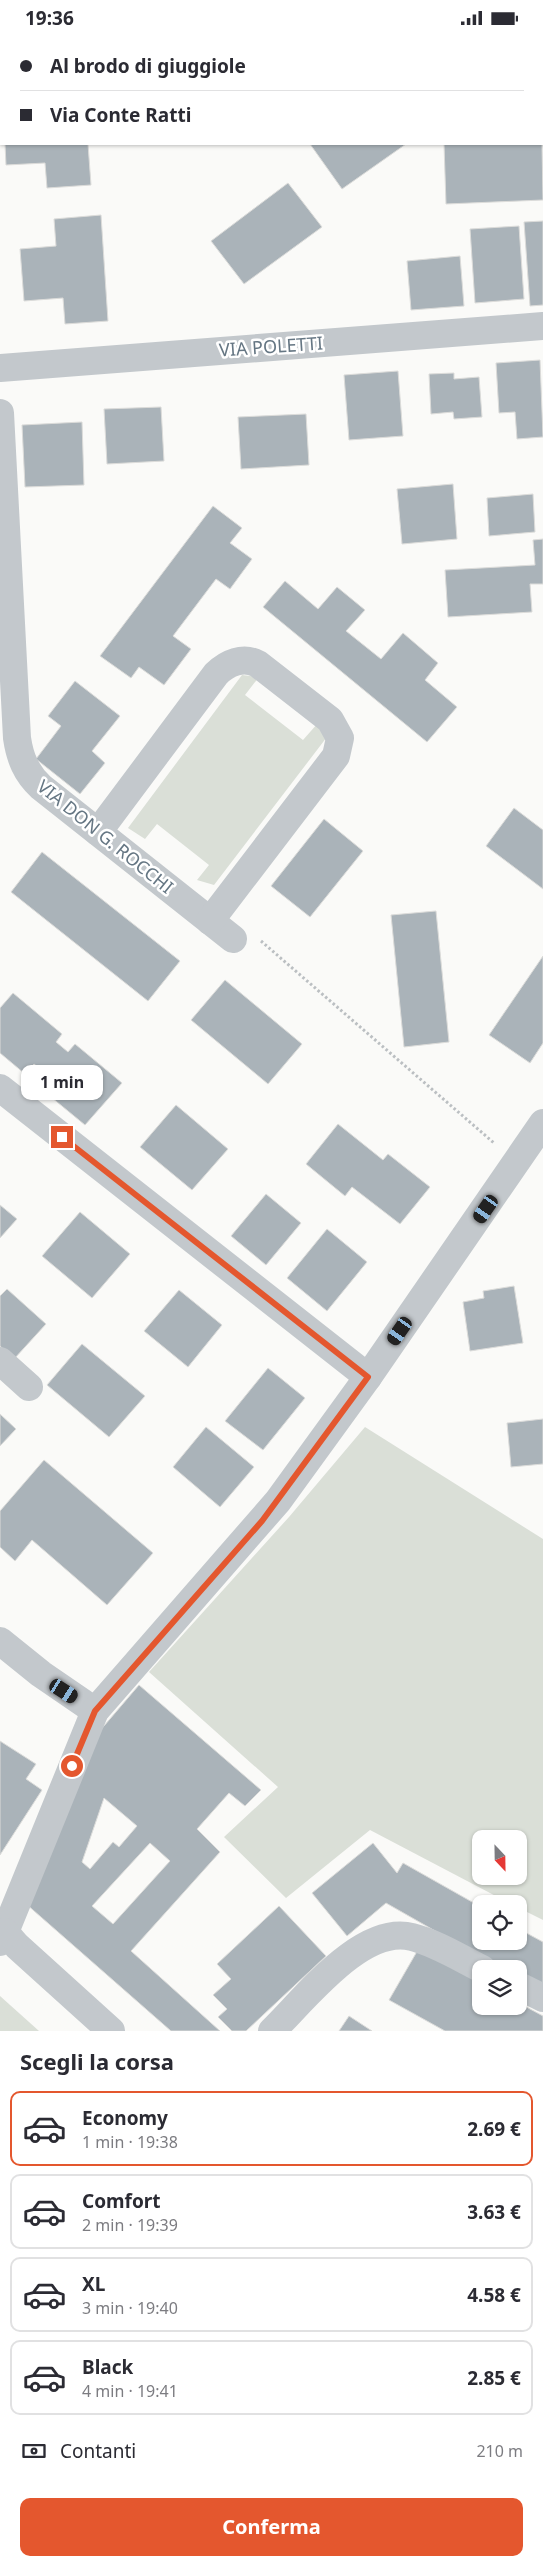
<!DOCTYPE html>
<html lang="it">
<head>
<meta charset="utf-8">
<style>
	:root { --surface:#fff; --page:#f2f2f3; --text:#2b2b33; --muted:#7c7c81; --line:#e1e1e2; --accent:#e4572e }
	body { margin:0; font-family:"Noto Sans",sans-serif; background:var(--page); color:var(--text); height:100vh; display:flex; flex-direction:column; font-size:19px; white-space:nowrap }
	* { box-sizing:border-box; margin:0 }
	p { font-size:16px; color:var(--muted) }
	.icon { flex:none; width:28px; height:28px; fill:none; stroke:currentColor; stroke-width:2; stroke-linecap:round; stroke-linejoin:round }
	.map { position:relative; height:1996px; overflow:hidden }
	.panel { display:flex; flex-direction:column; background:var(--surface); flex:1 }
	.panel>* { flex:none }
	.guide { position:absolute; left:0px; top:0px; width:544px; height:110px; box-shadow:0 1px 4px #0004; display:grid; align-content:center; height:110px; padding:0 20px; background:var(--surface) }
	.needle { width:32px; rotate:158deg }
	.controls { position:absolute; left:472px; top:1795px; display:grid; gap:10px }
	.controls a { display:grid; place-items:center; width:55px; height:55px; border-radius:10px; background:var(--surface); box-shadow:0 1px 4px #0004; font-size:25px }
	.end { position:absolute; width:22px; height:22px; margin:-11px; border:6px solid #e4572e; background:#fff; box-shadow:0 0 0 2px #fff }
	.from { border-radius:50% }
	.bubble { position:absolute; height:35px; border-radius:10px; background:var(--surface); box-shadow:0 1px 4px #0004; font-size:16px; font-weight:700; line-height:35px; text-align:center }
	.car { position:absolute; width:15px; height:30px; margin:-15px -8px; border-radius:6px; box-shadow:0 0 4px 1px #0007; background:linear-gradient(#222 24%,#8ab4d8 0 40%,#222 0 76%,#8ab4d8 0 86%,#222 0) }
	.guide b { display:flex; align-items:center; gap:18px; height:48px; font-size:19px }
	.guide b+b { border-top:1px solid var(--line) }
	.guide i { width:12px; height:12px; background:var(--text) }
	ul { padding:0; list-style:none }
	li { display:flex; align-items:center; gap:15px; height:75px; margin:0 10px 8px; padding:0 10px; border:2px solid var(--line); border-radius:10px }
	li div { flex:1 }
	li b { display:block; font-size:19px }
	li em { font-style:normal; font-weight:700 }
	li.current { border-color:var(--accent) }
	li>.icon { width:45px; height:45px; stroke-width:1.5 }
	h2 { padding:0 20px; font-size:22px; line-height:60px }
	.pay { display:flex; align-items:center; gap:12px; height:55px; padding:0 20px; font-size:19px }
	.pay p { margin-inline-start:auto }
	.primary-button { display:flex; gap:10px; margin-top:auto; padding:10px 20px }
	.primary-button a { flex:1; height:58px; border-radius:10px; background:var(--accent); color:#fff; font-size:20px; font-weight:700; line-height:58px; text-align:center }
	.status { display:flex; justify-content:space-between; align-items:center; height:35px; padding:0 25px; background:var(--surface); direction:ltr }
	.status svg { height:14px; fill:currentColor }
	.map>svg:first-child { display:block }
	.green { fill:#dadfd7; fill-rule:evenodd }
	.building { fill:#aab3b9; stroke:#dcdcda; fill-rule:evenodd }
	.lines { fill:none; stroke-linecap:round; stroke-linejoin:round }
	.path { stroke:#bbbfc2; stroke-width:3; stroke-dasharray:2.5 2.5; stroke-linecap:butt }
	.minor { stroke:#c3c8cc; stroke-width:28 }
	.route { stroke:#e4572e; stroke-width:6 }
	.labels { text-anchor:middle; stroke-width:5; stroke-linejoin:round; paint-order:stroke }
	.street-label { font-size:18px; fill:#657683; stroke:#fff }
</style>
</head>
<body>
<div class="status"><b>19:36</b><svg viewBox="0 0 49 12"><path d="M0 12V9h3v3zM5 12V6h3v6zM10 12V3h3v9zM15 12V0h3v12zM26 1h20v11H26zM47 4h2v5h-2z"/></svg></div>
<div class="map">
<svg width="543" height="1996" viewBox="0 0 543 1996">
	<rect width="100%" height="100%" fill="#fafaf8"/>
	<g class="green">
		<path d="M 242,640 L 259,642 L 245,660 L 303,705 L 318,688 L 330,698 L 214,850 L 197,845 L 209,830 L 157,789 L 145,804 L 128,793 Z"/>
		<path d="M 365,1392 L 543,1504 L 543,1885 L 519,1873 L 519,1869 L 511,1869 L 370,1795 L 286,1863 L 224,1802 L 278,1752 L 149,1637 L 289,1482 ZM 481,1804 L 519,1804 L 519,1841 L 481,1841 Z"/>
		<path d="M 0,1961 L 39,1996 L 0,1996 Z"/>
	</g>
	<g class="building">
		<rect x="19" y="0" width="55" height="1"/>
		<path d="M 492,0 L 543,0 L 543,34 L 542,1 Z"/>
		<path d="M 5,109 L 88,109 L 91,150 L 47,153 L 45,128 L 6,130 Z"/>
		<path d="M 310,109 L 406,109 L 342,154 Z"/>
		<path d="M 444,109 L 542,109 L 543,165 L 446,169 Z"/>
		<path d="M 288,148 L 322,192 L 244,249 L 211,206 Z"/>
		<path d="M 101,180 L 108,286 L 65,289 L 63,263 L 24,266 L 20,214 L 56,211 L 54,184 Z"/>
		<path d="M 543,186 L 543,270 L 530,271 L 524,187 Z"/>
		<path d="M 519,191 L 524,264 L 475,268 L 470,194 Z"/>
		<path d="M 460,221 L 464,271 L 411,275 L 407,226 Z"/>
		<path d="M 540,325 L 543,402 L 517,404 L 515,377 L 499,378 L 496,328 Z"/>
		<path d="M 398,336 L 403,401 L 349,405 L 344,340 Z"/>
		<path d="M 454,338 L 454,344 L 479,342 L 482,382 L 454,384 L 453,377 L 431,379 L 429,339 Z"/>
		<path d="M 161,372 L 164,426 L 107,429 L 104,374 Z"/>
		<path d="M 306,379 L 309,430 L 241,434 L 238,382 Z"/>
		<path d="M 82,387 L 84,450 L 25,452 L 22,390 Z"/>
		<path d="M 453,449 L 457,504 L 402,509 L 397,454 Z"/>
		<path d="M 533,459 L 535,497 L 489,501 L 487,463 Z"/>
		<path d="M 213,471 L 242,493 L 230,508 L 252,524 L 230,554 L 216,544 L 173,601 L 191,614 L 164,650 L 139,632 L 131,643 L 100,621 Z"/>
		<path d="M 543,504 L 543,549 L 530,549 L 532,577 L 448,582 L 445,535 L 535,530 L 533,505 Z"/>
		<path d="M 285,546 L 318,574 L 337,552 L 365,575 L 346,596 L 381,624 L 403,598 L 438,628 L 425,645 L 457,672 L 427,707 L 263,572 Z"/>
		<path d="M 75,646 L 120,681 L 92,716 L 105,728 L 80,759 L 36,724 L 61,691 L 48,681 Z"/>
		<path d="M 514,773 L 543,795 L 543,854 L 486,811 Z"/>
		<path d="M 324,784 L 363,816 L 310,882 L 271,851 Z"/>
		<path d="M 42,817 L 180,926 L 148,966 L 11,857 Z"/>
		<path d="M 436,876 L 449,1007 L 404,1012 L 391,880 Z"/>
		<path d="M 543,921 L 543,1008 L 530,1028 L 489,1000 Z"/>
		<path d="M 225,945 L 302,1009 L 268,1049 L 191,985 Z"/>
		<path d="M 13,958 L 62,999 L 56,1007 L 68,1017 L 75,1009 L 122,1048 L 85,1090 L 34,1048 L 44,1037 L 34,1029 L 25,1039 L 0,1018 L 0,973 Z"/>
		<path d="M 176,1070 L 228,1114 L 192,1155 L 140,1112 Z"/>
		<path d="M 338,1089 L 383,1125 L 388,1119 L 430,1152 L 400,1189 L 352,1152 L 345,1161 L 306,1129 Z"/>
		<path d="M 266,1159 L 301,1188 L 266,1230 L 231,1201 Z"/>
		<path d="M 0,1170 L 17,1184 L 0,1203 Z"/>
		<path d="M 80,1177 L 130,1219 L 92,1263 L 42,1221 Z"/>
		<path d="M 327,1194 L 367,1227 L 327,1276 L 287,1243 Z"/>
		<path d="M 514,1251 L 523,1308 L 470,1316 L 463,1267 L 484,1263 L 483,1256 Z"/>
		<path d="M 7,1254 L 46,1289 L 14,1324 L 0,1311 L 0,1261 Z"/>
		<path d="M 179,1255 L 222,1290 L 188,1332 L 144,1296 Z"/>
		<path d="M 82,1309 L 145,1361 L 109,1402 L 47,1350 Z"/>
		<path d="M 268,1333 L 305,1363 L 263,1415 L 225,1386 Z"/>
		<path d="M 0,1379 L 16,1394 L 0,1411 Z"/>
		<path d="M 543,1384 L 543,1429 L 511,1432 L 507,1388 Z"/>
		<path d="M 206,1392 L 254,1432 L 220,1472 L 173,1432 Z"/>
		<path d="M 44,1425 L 153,1518 L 107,1570 L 32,1505 L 15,1526 L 0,1512 L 0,1476 Z"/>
		<path d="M 139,1650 L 261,1755 L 245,1771 L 229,1758 L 197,1794 L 220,1817 L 131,1916 L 220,1996 L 171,1996 L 25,1868 L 92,1705 ZM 104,1763 L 137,1791 L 119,1812 L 113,1807 L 90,1834 L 82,1827 ZM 150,1808 L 170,1826 L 113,1889 L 92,1871 Z"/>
		<path d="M 0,1706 L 36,1729 L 26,1744 L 42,1755 L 0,1820 Z"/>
		<path d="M 373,1808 L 397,1838 L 403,1828 L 481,1872 L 481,1906 L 519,1906 L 519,1894 L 543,1907 L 543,1957 L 519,1943 L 519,1934 L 502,1934 L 386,1868 L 347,1901 L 312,1858 Z"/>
		<path d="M 279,1871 L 326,1921 L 246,1996 L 232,1996 L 218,1982 L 227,1974 L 213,1960 L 231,1944 L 217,1929 Z"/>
		<path d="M 419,1913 L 481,1947 L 481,1971 L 519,1971 L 519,1968 L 543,1981 L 543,1996 L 445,1996 L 389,1965 Z"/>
		<path d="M 349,1981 L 372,1996 L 339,1996 Z"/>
	</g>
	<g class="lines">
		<path class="path" d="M 261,906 L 494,1108"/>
		<g class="minor">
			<path d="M 0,333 L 543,291"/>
			<path d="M 0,378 L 17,703 C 20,723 26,738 41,752 L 233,904"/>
			<path d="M 98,797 L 216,639 C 227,628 243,621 258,629 L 330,685 L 340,703 L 336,721 L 210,886"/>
			<path d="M 0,1053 L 368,1342"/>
			<path d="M 0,1326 L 29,1352"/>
			<path d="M 0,1606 L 41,1639 L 95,1676"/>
			<path d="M 5,1897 L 95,1676 L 278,1466 L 368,1342 L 543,1088"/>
			<path d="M 0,1907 L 5,1897 L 17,1911 L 111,1996"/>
			<path d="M 519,1951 L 543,1963"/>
			<path d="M 272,1996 C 305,1964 362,1889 412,1902 C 436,1908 460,1923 482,1934"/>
		</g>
	</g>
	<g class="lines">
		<path class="route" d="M 62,1102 L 368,1342 L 262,1486 L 95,1676 L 72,1731"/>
	</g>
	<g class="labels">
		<g class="street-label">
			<text transform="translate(271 312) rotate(-4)" y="6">VIA POLETTI</text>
			<text transform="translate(105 802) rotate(39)" y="6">VIA DON G. ROCCHI</text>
		</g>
	</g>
</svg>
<div class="controls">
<a><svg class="needle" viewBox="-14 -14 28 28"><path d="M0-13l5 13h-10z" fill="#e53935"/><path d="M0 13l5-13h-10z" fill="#7c7c81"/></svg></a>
<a><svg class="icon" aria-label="locate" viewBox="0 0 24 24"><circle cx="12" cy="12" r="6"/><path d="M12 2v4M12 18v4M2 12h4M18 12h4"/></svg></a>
<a><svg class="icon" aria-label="layers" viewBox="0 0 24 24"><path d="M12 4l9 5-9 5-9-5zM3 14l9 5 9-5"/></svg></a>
</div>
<i class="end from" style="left:72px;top:1731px"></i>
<i class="end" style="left:62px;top:1102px"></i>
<div class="bubble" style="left:21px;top:1030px;width:82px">1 min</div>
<i class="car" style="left:486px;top:1174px;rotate:215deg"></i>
<i class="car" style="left:400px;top:1296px;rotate:215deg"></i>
<i class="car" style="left:64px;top:1656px;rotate:123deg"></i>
<div class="guide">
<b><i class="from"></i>Al brodo di giuggiole</b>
<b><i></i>Via Conte Ratti</b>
</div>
</div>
<section class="panel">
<h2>Scegli la corsa</h2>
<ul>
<li class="current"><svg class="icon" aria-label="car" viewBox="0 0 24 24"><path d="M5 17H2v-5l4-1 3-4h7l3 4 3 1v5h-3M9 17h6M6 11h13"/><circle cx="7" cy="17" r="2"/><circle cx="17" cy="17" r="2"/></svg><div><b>Economy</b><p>1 min · 19:38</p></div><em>2.69 €</em></li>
<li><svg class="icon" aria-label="car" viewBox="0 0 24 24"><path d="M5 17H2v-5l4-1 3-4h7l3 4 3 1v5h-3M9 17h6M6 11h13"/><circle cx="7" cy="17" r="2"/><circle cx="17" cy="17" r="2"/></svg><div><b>Comfort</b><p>2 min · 19:39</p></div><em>3.63 €</em></li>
<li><svg class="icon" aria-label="car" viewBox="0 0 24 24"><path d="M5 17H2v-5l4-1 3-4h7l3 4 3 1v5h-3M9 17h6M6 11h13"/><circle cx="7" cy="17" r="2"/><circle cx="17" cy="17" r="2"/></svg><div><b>XL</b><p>3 min · 19:40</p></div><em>4.58 €</em></li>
<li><svg class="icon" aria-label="car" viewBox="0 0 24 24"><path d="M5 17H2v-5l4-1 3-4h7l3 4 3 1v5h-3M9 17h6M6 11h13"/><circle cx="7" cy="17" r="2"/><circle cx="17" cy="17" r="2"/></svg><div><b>Black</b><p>4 min · 19:41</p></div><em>2.85 €</em></li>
</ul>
<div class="pay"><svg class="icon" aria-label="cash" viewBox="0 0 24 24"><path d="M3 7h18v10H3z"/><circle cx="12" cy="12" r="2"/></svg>Contanti<p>210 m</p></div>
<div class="primary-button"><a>Conferma</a></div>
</section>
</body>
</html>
